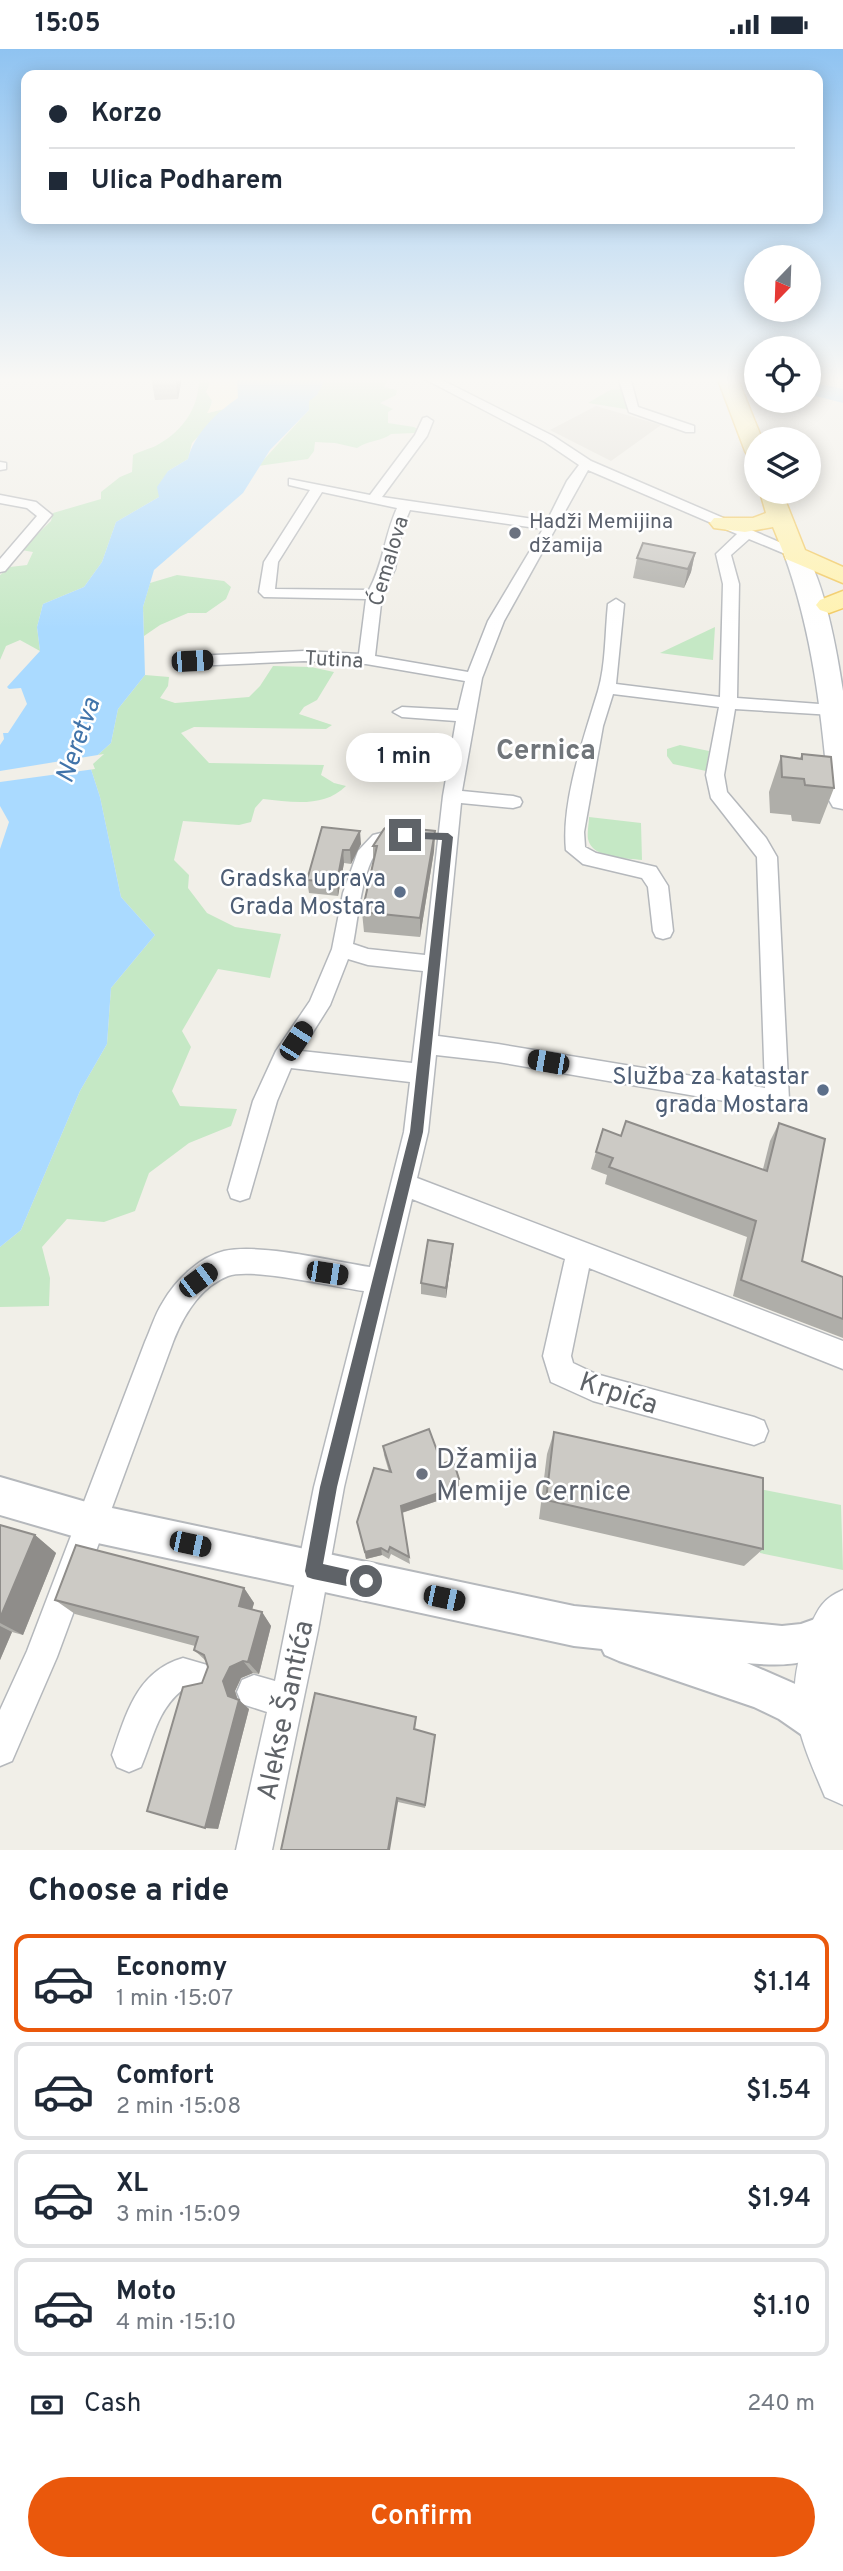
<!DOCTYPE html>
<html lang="en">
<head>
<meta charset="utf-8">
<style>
	:root { --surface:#fff; --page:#f2f2f3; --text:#1f2937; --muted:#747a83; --line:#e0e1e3; --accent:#ea580c }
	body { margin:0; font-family:Overpass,sans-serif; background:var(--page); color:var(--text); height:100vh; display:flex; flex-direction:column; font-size:26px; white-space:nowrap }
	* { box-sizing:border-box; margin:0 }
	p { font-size:23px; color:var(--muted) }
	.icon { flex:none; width:38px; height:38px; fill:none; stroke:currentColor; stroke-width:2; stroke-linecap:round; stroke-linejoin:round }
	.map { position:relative; height:1801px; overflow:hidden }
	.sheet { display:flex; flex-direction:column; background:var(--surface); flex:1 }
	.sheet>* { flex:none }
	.guide { position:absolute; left:21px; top:21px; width:802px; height:154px; border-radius:14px; box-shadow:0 4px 18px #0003; display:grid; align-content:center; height:154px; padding:0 28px; background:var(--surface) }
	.needle { width:46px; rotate:203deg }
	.tools { position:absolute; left:744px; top:196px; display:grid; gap:14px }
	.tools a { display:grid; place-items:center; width:77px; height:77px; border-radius:50%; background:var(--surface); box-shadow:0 4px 18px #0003; font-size:35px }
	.end { position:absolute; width:32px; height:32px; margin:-16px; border:9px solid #5f6368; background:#fff; box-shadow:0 0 0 4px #fff }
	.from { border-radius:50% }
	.bubble { position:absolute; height:49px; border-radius:24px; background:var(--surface); box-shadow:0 4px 18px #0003; font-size:23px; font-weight:600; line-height:49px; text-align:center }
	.car { position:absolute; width:21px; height:42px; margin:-21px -10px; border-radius:9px; box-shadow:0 0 5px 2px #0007; background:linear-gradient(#222 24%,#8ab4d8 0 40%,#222 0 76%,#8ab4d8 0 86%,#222 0) }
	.guide b { display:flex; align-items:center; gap:24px; height:66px; font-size:26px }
	.guide b+b { border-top:2px solid var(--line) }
	.guide i { width:18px; height:18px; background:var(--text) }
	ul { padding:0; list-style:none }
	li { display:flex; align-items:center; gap:21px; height:98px; margin:0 14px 10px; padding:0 14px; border:4px solid var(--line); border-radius:14px }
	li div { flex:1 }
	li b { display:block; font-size:26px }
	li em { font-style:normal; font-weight:600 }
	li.on { border-color:var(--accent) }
	li>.icon { width:63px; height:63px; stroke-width:1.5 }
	h2 { padding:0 28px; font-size:32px; line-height:84px }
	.pay { display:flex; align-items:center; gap:18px; height:77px; padding:0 28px; font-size:26px }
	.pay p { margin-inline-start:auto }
	.button { display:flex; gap:14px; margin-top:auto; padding:14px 28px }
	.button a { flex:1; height:80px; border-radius:42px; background:var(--accent); color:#fff; font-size:28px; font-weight:600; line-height:80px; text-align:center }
	.status { display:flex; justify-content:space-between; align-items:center; height:49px; padding:0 35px; background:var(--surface); direction:ltr }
	.status svg { height:19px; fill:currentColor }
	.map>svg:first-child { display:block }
	.education { fill:#e1ded6 }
	.green { fill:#c5e8c5 }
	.sand { fill:#fbf3d9 }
	.water { fill:#aadaff }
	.pier { fill:#f1efe8 }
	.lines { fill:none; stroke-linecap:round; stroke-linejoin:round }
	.river { fill:#aadaff; fill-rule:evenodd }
	.minor-casing { stroke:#b5b8bc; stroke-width:3 }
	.tertiary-casing { stroke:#b5b8bc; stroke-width:4 }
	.secondary-casing { stroke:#b6babf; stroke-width:3 }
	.primary-casing { stroke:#f2c960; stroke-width:3 }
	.minor { fill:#fff; fill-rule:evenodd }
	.tertiary { fill:#fff; fill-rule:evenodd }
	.secondary { fill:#fff; fill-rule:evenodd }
	.primary { fill:#fff2af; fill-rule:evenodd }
	.wall { fill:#afaea9 }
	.shaded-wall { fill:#8f8d8a }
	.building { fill:#cccac5; stroke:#8f8d8a; stroke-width:2 }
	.route { fill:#5f6368 }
	.worship-dot { fill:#6b7280; stroke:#fff; stroke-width:2.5 }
	.service-dot { fill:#5c6f8a; stroke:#fff; stroke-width:2.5 }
	.labels { text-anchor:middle; stroke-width:5; stroke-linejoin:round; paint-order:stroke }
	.far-worship-label { font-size:21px; fill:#5b616d; stroke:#fff; text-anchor:start }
	.far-street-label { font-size:21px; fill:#5f6368; stroke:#fff }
	.service-label { font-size:24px; fill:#4e5e75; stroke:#fff; text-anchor:end }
	.water-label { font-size:26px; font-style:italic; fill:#4174aa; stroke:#fff }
	.quarter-label { font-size:28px; font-weight:bold; fill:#70757a; stroke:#fff }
	.near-street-label { font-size:28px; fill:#5f6368; stroke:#fff }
	.near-worship-label { font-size:28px; fill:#5b616d; stroke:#fff; text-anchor:start }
</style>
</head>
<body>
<div class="status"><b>15:05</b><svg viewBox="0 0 49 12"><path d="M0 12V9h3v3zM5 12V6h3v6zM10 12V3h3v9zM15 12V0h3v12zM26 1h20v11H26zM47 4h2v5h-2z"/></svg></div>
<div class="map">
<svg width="843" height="1801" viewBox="0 0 843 1801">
	<rect width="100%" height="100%" fill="#f1efe8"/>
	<path class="education" d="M 596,357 L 661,376 L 611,412 L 550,381 Z"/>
	<g class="green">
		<path d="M 154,328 L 206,328 C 213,340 214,352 208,364 L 224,360 L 192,394 L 188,410 L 168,422 L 159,448 L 116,473 L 102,513 L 84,538 L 43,555 L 37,578 L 40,602 L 20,591 L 6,597 L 0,611 L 0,526 L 10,518 L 27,516 L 33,503 L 21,501 L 51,472 L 53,464 L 101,450 L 101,443 L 120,428 L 132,423 L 133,406 C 142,401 151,400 159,395 C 183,381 198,360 199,332 Z"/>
		<path d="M 324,328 L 389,328 L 384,338 L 397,341 L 396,346 L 380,354 L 393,360 L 388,363 L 388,374 L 414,378 L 419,381 L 414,384 L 391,385 C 383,392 368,391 357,399 L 335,394 L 315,393 L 314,402 L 308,410 L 258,417 L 309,361 L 308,352 L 317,346 Z"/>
		<path d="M 625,340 L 632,361 L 588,354 L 610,341 Z"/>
		<path d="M 177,526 L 224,532 L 231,538 L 226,550 L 206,564 L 188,564 L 160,576 L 144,587 L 143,558 L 150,534 Z"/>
		<path d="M 715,578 L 713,611 L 660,604 Z"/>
		<path d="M 273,617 L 311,618 L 334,623 L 317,651 L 304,658 L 299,665 L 332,676 L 326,680 L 194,678 L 181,684 L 209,714 L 324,716 L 321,726 L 334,734 L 346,737 C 324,759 292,753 263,750 L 255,759 L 251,773 L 239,776 L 183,772 L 174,811 L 189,826 L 188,839 L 207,864 L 235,878 L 281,885 L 270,929 L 218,920 L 182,982 L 191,998 L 172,1042 L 180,1057 L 237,1060 L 231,1077 L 189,1094 L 149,1124 L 135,1162 L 104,1173 L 67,1170 L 42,1198 L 50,1229 L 49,1257 L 0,1258 L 0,1198 L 21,1181 L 80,1042 L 107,995 L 111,939 L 155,886 L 121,848 L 100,748 L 89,714 L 111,694 L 118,660 L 145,626 L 169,628 L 168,637 L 160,649 L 175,654 L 249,648 L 260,637 Z"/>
		<path d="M 680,696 L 709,702 L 706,722 L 673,715 L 667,707 L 667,700 Z"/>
		<path d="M 589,768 L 641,774 L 642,811 C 627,809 592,810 588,790 C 587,783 589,774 589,768 Z"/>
		<path d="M 759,1440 L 841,1456 L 843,1521 L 760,1504 Z"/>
	</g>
	<path class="sand" d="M 206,328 L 237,328 L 239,349 L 224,360 L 207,364 L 213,353 L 206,343 L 210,334 Z"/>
	<path class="water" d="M 237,328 L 324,328 L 325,331 L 317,346 L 309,352 L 309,361 L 270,401 L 243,444 L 154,521 L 143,558 L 145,626 L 118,660 L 111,694 L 89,714 L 100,748 L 121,848 L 155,886 L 111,939 L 107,995 L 80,1042 L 21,1181 L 0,1198 L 0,800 L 9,773 L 0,757 L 0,696 L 4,690 L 3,684 L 8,684 L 27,655 L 21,639 L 9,640 L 7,638 L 40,602 L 37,578 L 43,555 L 84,538 L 102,513 L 116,473 L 159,448 L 157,438 L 168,422 L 188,410 C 194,385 217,363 238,349 Z"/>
	<path class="pier" d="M 104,705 L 93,715 L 95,720 L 0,733 L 0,722 Z"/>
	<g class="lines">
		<path class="river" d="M 808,332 L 843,340 L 843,354 L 808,345 Z"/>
		<g class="minor-casing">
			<g id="minor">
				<path d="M 421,328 L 436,328 L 553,387 L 591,412 L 800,502 L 802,505 L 800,508 L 795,509 L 749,490 L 731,506 L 739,535 L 737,649 L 833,656 L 842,661 L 833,666 L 735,660 L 724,726 L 727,743 L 766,789 L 777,808 L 789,1051 L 785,1058 L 777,1061 L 498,1013 L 436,1006 L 428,1083 L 417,1129 L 843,1292 L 843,1320 L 589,1219 L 571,1307 L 573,1314 L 596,1325 L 754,1368 L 764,1372 L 768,1382 L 764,1392 L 754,1396 L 593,1352 L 551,1333 L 543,1307 L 565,1210 L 412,1150 L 344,1438 L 318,1581 L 272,1801 L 236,1801 L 267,1663 L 242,1655 L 237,1643 L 242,1631 L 254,1626 L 275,1632 L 314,1438 L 364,1242 C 334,1238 252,1218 228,1227 C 200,1238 183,1267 173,1293 L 57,1608 L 12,1712 L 0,1717 L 0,1661 L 27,1602 L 145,1293 C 151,1280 155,1265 163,1253 C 175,1232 199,1208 224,1202 C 261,1194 331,1212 370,1218 L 404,1083 L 410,1033 L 291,1019 L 277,1052 L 249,1149 L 240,1152 L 231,1149 L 228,1141 L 253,1052 L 276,1002 L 310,952 L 332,900 L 343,844 L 358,802 L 373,786 L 393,781 L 407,782 L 410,787 L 407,792 C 398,794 388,793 380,799 C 362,816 358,871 353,895 L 368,900 L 425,906 L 443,747 L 456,672 L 402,668 L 393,663 L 402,658 L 458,661 L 465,632 L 366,615 L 304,612 L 192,617 L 184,612 L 192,607 L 304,602 L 359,605 L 366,550 L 264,548 L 259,543 L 264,513 L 310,441 L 289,436 L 289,430 L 370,446 L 415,386 L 423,369 L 427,368 L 433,372 L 427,387 L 382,448 L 547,472 L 567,432 L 579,416 L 545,393 ZM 588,421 L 737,485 L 716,505 L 723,535 L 720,648 L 616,635 L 624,555 L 616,550 L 608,555 C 605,583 606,615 598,642 C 584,688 561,753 566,801 L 583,815 L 642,829 L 648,838 L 653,882 L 656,888 L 663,890 L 670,888 L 673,882 L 668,837 L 656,818 L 596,804 L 585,798 L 584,783 L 603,677 L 613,645 L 719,658 L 706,726 L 711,749 L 757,808 L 765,1039 L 498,995 L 438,987 L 461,754 L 513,759 L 520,757 L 522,753 L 520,749 L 513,747 L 462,742 L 482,629 L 504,572 ZM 322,443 L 397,459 C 384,488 384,513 369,541 L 275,540 L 278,513 ZM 410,461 L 543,480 L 488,572 L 468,623 L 375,607 L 382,546 L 395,520 L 402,480 ZM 348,910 L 368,916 L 423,922 L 412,1014 L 301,1002 L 330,956 Z"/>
				<path d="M 618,328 L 630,328 L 638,358 L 694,377 L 694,383 L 686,383 L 629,363 Z"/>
				<path d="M 0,413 L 6,414 L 6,420 L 0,421 Z"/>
				<path d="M 0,446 L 36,453 L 52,466 L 5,522 L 0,523 L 0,510 L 37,467 L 27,459 L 0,454 Z"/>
				<path d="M 183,1609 L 214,1618 L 218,1630 L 214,1642 L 202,1646 L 181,1642 C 157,1662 153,1690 141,1718 L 129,1723 L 117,1718 L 112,1706 C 126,1665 137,1622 183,1609 Z"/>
			</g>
		</g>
		<g class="tertiary-casing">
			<path id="tertiary" d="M 0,1428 L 93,1455 L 574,1557 L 782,1577 L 801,1575 L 832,1564 L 843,1568 L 843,1600 C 805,1615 788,1618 747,1614 L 809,1641 L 843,1662 L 843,1710 L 828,1704 L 779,1670 L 754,1658 L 619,1612 L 605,1606 L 602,1600 L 574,1597 L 93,1493 L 0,1466 Z"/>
		</g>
		<g class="secondary-casing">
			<g id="secondary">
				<path d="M 795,498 L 803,500 C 825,532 837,603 843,642 L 843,760 L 833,758 L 829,751 C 822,667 813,585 784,505 L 787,500 Z"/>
				<path d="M 843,1541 L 843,1756 L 825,1748 C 798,1684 781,1648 809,1580 C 818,1560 822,1550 843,1541 Z"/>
			</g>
		</g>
		<g class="primary-casing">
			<g id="primary">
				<path d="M 717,328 L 737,328 L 762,390 L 756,390 L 756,408 L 748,407 L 745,402 Z"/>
				<path d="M 760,443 L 782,443 L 805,501 L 843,518 L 843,534 L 786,510 L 773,478 L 745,483 L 714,479 L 710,474 L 714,469 L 753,469 L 766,464 Z"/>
				<path d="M 843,542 L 843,559 L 829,564 L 820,561 L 816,556 L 820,551 Z"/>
			</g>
		</g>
		<use href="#minor" class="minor"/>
		<use href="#tertiary" class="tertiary"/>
		<use href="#secondary" class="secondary"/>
		<use href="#primary" class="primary"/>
	</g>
	<g class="wall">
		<path d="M 151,328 L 180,328 L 181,334 L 178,350 L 155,351 Z"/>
		<path d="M 695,504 L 691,523 L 684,539 L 633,529 L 637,509 Z"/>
		<path d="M 802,705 L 834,739 L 820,775 L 792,772 L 791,766 L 770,764 L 769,743 L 781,707 L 800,709 Z"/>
		<path d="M 322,778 L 361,795 L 351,815 L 344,814 L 338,847 L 309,844 L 307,831 Z"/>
		<path d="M 435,782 L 434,802 L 420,888 L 364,883 L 362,863 L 373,815 L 373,797 Z"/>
		<path d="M 779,1074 L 802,1212 L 843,1228 L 843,1289 L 733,1247 L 747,1188 L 605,1135 L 607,1126 L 591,1120 L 596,1103 L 621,1087 L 763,1120 L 770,1092 Z"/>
		<path d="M 453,1195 L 446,1249 L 421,1245 L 421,1234 Z"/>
		<path d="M 554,1383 L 763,1500 L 744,1517 L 539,1470 L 547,1405 Z"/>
		<path d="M 383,1397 L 442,1415 L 459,1430 L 459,1437 L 453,1439 L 452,1447 L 402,1464 L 410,1515 L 391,1505 L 389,1510 L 382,1506 L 366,1510 L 357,1473 L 389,1423 L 384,1406 Z"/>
		<path d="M 0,1476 L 35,1486 L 56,1504 L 23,1586 L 12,1583 L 0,1611 Z"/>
		<path d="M 244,1539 L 254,1554 L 252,1561 L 262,1563 L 271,1577 L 259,1625 L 253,1624 L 241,1629 L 235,1642 L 238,1651 L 249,1660 L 218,1780 L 208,1618 L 206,1612 L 194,1601 L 195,1597 L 75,1565 L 55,1551 Z"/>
		<path d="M 416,1668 L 415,1681 L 435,1686 L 425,1759 L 398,1753 L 281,1801 Z"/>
	</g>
	<g class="shaded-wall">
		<path d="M 175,328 L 180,328 L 181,334 L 178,350 Z"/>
		<path d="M 695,504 L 691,523 L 684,539 L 688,520 Z"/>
		<path d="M 360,782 L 361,795 L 351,815 L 350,801 Z"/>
		<path d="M 435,782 L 434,802 L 420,888 L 420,869 Z"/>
		<path d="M 343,801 L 344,814 L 338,847 L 337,833 Z"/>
		<path d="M 453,1195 L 452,1206 L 446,1249 L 446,1239 Z"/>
		<path d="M 459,1430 L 459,1437 L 453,1439 L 452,1447 L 401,1464 L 401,1457 L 451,1433 Z"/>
		<path d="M 35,1486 L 56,1504 L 23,1586 L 0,1574 L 0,1569 Z"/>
		<path d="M 381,1499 L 382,1506 L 366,1510 L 365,1503 Z"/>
		<path d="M 244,1539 L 254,1554 L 249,1571 L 239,1557 Z"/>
		<path d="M 262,1563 L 271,1577 L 259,1625 L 248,1613 Z"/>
		<path d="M 0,1577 L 12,1583 L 0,1611 Z"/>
		<path d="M 243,1612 L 253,1624 L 241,1629 L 235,1642 L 238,1652 L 239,1651 L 249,1660 L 218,1780 L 205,1779 L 228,1647 L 223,1632 L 230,1618 Z"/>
		<path d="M 397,1749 L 398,1753 L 390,1801 L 388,1801 Z"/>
	</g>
	<g class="building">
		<path d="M 643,494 L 695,504 L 688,520 L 637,509 Z"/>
		<path d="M 802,705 L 831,708 L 834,739 L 805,736 L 804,730 L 782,728 L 781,707 L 802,710 Z"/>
		<path d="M 388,777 L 435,782 L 420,869 L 362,863 L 377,797 L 373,797 L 384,780 Z"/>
		<path d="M 322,778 L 360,782 L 350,801 L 343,801 L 337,833 L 307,831 Z"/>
		<path d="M 626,1072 L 767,1122 L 779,1074 L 825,1090 L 802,1212 L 843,1228 L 843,1270 L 741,1231 L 756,1172 L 609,1118 L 613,1109 L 596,1103 L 603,1080 L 621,1087 Z"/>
		<path d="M 428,1191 L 453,1195 L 446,1239 L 421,1234 Z"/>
		<path d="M 429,1380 L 442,1415 L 453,1411 L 459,1430 L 451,1433 L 453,1439 L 401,1457 L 409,1508 L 390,1498 L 388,1503 L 381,1499 L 365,1503 L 357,1473 L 374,1419 L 391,1423 L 383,1397 Z"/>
		<path d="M 554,1383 L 763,1429 L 763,1500 L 546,1451 Z"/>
		<path d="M 0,1476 L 35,1486 L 0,1569 Z"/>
		<path d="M 76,1496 L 244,1539 L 239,1557 L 262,1563 L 248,1613 L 243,1612 L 230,1618 L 223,1632 L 228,1647 L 239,1651 L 205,1779 L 147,1762 L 183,1638 L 202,1634 L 208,1618 L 204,1606 L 194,1601 L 198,1588 L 55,1551 Z"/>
		<path d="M 315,1644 L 416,1668 L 414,1680 L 435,1686 L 425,1756 L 397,1749 L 388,1801 L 281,1801 Z"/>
	</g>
	<linearGradient id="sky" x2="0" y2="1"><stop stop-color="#8fc3f1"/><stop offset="0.57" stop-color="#f9f8f5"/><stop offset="1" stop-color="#f9f8f5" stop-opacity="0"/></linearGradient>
	<rect width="843" height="580" fill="url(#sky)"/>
	<path class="route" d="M 405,783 L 448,784 L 453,788 L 423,1083 L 337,1438 L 323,1515 L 372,1526 L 374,1532 L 372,1538 L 366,1541 L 313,1530 L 307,1528 L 305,1522 L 320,1438 L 410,1083 L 442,791 L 402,789 L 400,786 Z"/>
	<g class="worship-dot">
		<circle cx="515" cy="484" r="7"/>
		<circle cx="422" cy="1425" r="7"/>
	</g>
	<g class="service-dot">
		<circle cx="400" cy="843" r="7"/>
		<circle cx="823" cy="1041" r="7"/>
	</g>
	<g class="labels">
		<g class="far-worship-label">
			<text x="529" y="479">Hadži Memijina<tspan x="529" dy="24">džamija</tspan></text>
		</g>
		<g class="far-street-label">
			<text transform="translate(388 512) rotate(-73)" y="7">Ćemalova</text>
			<text transform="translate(334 610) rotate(3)" y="7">Tutina</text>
		</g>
		<g class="service-label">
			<text x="386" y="837">Gradska uprava<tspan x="386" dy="28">Grada Mostara</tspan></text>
			<text x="809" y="1035">Služba za katastar<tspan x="809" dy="28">grada Mostara</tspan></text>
		</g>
		<g class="water-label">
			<text transform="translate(77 691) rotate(-71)" y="9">Neretva</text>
		</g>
		<g class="quarter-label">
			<text x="546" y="710">Cernica</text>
		</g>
		<g class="near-street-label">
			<text transform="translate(619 1343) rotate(18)" y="10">Krpića</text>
			<text transform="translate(284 1661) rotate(-78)" y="10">Alekse Šantića</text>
		</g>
		<g class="near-worship-label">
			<text x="436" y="1419">Džamija<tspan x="436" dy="32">Memije Cernice</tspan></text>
		</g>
	</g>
</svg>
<div class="tools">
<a><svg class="needle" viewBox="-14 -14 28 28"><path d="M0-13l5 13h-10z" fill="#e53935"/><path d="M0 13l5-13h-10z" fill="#747a83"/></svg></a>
<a><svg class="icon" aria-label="locate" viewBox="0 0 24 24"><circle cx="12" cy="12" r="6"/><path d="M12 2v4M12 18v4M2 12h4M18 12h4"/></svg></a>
<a><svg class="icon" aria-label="layers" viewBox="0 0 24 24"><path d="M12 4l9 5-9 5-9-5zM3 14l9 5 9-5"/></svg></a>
</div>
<i class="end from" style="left:366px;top:1532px"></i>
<i class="end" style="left:405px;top:786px"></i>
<div class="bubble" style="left:346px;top:684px;width:116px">1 min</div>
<i class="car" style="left:192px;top:612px;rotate:87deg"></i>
<i class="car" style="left:296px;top:992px;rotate:33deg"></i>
<i class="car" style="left:548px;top:1013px;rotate:280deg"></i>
<i class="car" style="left:327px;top:1224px;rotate:99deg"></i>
<i class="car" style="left:198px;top:1231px;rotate:53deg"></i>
<i class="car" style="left:190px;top:1495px;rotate:102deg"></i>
<i class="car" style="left:444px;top:1549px;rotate:102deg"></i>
<div class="guide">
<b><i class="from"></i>Korzo</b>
<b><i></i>Ulica Podharem</b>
</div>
</div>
<section class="sheet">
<h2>Choose a ride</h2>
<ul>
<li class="on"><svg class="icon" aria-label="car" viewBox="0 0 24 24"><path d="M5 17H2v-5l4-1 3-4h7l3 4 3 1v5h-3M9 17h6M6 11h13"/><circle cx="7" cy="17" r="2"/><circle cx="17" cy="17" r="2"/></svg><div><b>Economy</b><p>1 min · 15:07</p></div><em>$1.14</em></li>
<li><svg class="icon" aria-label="car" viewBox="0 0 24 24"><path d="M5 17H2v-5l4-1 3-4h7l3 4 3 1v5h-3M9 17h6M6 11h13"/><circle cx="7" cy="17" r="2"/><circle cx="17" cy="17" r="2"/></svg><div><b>Comfort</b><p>2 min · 15:08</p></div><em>$1.54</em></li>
<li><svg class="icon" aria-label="car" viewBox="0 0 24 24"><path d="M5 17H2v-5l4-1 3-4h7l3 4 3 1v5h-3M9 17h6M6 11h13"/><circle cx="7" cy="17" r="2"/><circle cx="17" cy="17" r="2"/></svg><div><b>XL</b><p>3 min · 15:09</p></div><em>$1.94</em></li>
<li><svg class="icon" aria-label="car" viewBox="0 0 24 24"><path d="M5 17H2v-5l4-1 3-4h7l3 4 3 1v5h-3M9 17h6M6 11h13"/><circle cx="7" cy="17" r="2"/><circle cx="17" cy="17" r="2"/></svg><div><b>Moto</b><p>4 min · 15:10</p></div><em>$1.10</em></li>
</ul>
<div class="pay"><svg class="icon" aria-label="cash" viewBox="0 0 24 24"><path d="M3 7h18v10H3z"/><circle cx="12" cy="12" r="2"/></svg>Cash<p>240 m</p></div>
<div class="button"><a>Confirm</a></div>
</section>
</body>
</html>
